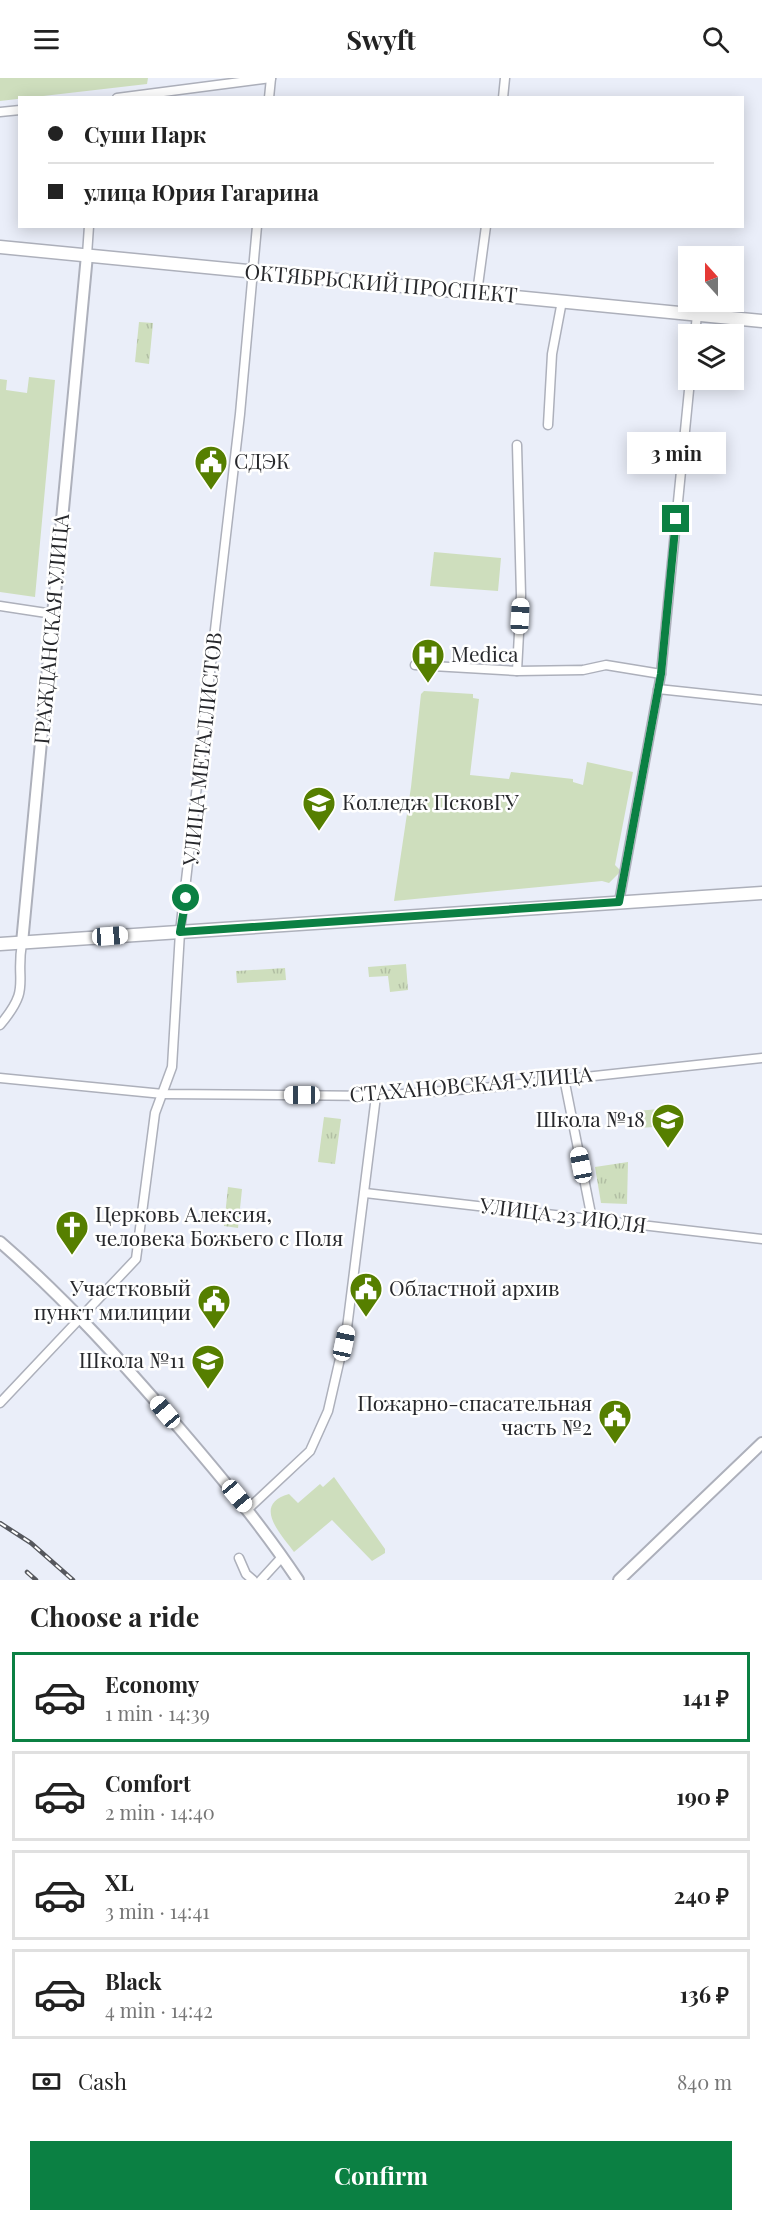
<!DOCTYPE html>
<html lang="en">
<head>
<meta charset="utf-8">
<style>
	:root { --surface:#fff; --page:#f6f6f6; --text:#222; --muted:#767676; --line:#e0e0e0; --accent:#0b8043 }
	body { margin:0; font-family:"Playfair Display",serif; background:var(--page); color:var(--text); height:100vh; display:flex; flex-direction:column; font-size:22px; white-space:nowrap }
	* { box-sizing:border-box; margin:0 }
	p { font-size:20px; color:var(--muted) }
	.icon { flex:none; width:33px; height:33px; fill:none; stroke:currentColor; stroke-width:2; stroke-linecap:round; stroke-linejoin:round }
	.map { position:relative; height:1502px; overflow:hidden }
	.sheet { display:flex; flex-direction:column; background:var(--surface); flex:1 }
	.sheet>* { flex:none }
	.guide { position:absolute; left:18px; top:18px; width:726px; height:132px; border-radius:0px; box-shadow:0 3px 15px #0003; display:grid; align-content:center; height:132px; padding:0 30px; background:var(--surface) }
	.needle { width:39px; rotate:339deg }
	.tools { position:absolute; left:678px; top:168px; display:grid; gap:12px }
	.tools a { display:grid; place-items:center; width:66px; height:66px; border-radius:0px; background:var(--surface); box-shadow:0 3px 15px #0003; font-size:30px }
	.end { position:absolute; width:27px; height:27px; margin:-14px; border:8px solid #0b8043; background:#fff; box-shadow:0 0 0 3px #fff }
	.from { border-radius:50% }
	.bubble { position:absolute; height:42px; border-radius:0px; background:var(--surface); box-shadow:0 3px 15px #0003; font-size:20px; font-weight:700; line-height:42px; text-align:center }
	.car { position:absolute; width:18px; height:36px; margin:-18px -9px; border-radius:8px; box-shadow:0 0 4px 2px #0007; background:linear-gradient(#fff 24%,#345 0 40%,#fff 0 76%,#345 0 86%,#fff 0) }
	.guide b { display:flex; align-items:center; gap:21px; height:57px; font-size:22px }
	.guide b+b { border-top:2px solid var(--line) }
	.guide i { width:15px; height:15px; background:var(--text) }
	ul { padding:0; list-style:none }
	li { display:flex; align-items:center; gap:18px; height:90px; margin:0 12px 9px; padding:0 18px; border:3px solid var(--line); border-radius:0px }
	li div { flex:1 }
	li b { display:block; font-size:22px }
	li em { font-style:normal; font-weight:700 }
	li.current { border-color:var(--accent) }
	li>.icon { width:54px; height:54px; stroke-width:1.5 }
	h2 { padding:0 30px; font-size:27px; line-height:72px }
	.pay { display:flex; align-items:center; gap:15px; height:66px; padding:0 30px; font-size:22px }
	.pay p { margin-inline-start:auto }
	.action { display:flex; gap:12px; margin-top:auto; padding:12px 30px }
	.action a { flex:1; height:69px; border-radius:0px; background:var(--accent); color:#fff; font-size:24px; font-weight:700; line-height:69px; text-align:center }
	header { display:flex; justify-content:space-between; align-items:center; height:78px; padding:0 30px; background:var(--surface); font-size:27px; font-weight:700 }
	.map>svg:first-child { display:block }
	.green { fill:#cedebd }
	.park { fill:url(#park-tufts) }
	.lines { fill:none; stroke-linecap:round; stroke-linejoin:round }
	.minor-casing { stroke:#adb0bb; stroke-width:11 }
	.tertiary-casing { stroke:#adb0bb; stroke-width:14 }
	.secondary-casing { stroke:#adb0bb; stroke-width:14 }
	.primary-casing { stroke:#adb0bb; stroke-width:15 }
	.minor { stroke:#fff; stroke-width:8 }
	.tertiary { stroke:#fff; stroke-width:10 }
	.secondary { stroke:#fff; stroke-width:10 }
	.primary { stroke:#fff; stroke-width:12 }
	.rail-casing { stroke:#56585e; stroke-width:4.5 }
	.rail { stroke:#fff; stroke-width:2; stroke-dasharray:7; stroke-linecap:butt }
	.route { stroke:#0b8043; stroke-width:8 }
	.labels { text-anchor:middle; stroke-width:5; stroke-linejoin:round; paint-order:stroke }
	.street-label { font-size:21px; fill:#27282c; stroke:#fff }
	.poi-label { font-size:21px; fill:#27282c; stroke:#fff; text-anchor:start }
</style>
</head>
<body>
<header><svg class="icon" aria-label="menu" viewBox="0 0 24 24"><path d="M4 6h16M4 12h16M4 18h16"/></svg>Swyft<svg class="icon" aria-label="search" viewBox="0 0 24 24"><circle cx="10" cy="10" r="6"/><path d="M15 15l6 6"/></svg></header>
<div class="map">
<svg width="762" height="1502" viewBox="0 0 762 1502">
	<defs>
		<pattern id="park-tufts" width="24" height="20" patternUnits="userSpaceOnUse" patternTransform="scale(1.5)"><rect width="24" height="20" fill="#cedebd"/><path d="M3 7l-1-3M5 7V3M7 7l1-3M15 17l-1-3M17 17v-4M19 17l1-3" fill="none" stroke="#b1bea3"/></pattern>
	</defs>
	<rect width="100%" height="100%" fill="#eaeef9"/>
	<g class="green">
		<path d="M 0,0 L 148,0 L 147,6 L 0,23 Z"/>
		<path d="M 29,299 L 55,302 L 35,519 L 0,514 L 0,301 L 7,302 L 6,312 L 27,315 Z"/>
		<path d="M 434,474 L 501,480 L 498,513 L 430,508 Z"/>
		<path d="M 424,613 L 473,616 L 473,620 L 479,621 L 470,697 L 509,701 L 511,694 L 573,701 L 573,704 L 583,707 L 587,684 L 633,694 L 615,787 L 621,793 L 609,805 L 602,803 L 394,823 L 411,709 L 421,616 Z"/>
		<path d="M 670,1030 L 671,1048 L 638,1050 L 637,1033 Z"/>
		<path d="M 334,1399 L 385,1471 L 385,1475 L 372,1483 L 332,1442 L 294,1474 C 282,1457 251,1427 289,1416 L 298,1425 L 320,1406 L 323,1409 Z"/>
	</g>
	<g class="park">
		<path d="M 139,244 L 153,245 L 149,286 L 135,284 Z"/>
		<path d="M 406,886 L 408,912 L 390,914 L 388,898 L 369,899 L 368,889 Z"/>
		<path d="M 285,890 L 286,902 L 237,905 L 236,893 Z"/>
		<path d="M 324,1039 L 341,1041 L 335,1086 L 318,1084 Z"/>
		<path d="M 628,1084 L 627,1126 L 601,1125 L 595,1089 Z"/>
		<path d="M 228,1109 L 242,1111 L 238,1150 L 224,1148 Z"/>
	</g>
	<g class="lines">
		<g class="minor-casing">
			<g id="minor">
				<path d="M 117,20 L 271,0"/>
				<path d="M 269,20 L 271,0"/>
				<path d="M 503,20 L 505,0"/>
				<path d="M 0,34 L 20,32"/>
				<path d="M 87,177 L 89,148"/>
				<path d="M 477,215 L 486,148"/>
				<path d="M 695,256 L 697,237"/>
				<path d="M 548,347 L 552,276 L 562,223"/>
				<path d="M 0,528 L 53,536"/>
				<path d="M 415,587 L 517,593 L 583,592 L 606,587 L 661,596"/>
				<path d="M 517,593 L 521,517 L 517,367"/>
				<path d="M 658,611 L 762,622"/>
				<path d="M 619,824 L 661,596 L 690,302"/>
				<path d="M 0,947 C 32,909 15,906 22,865"/>
				<path d="M 0,1000 L 163,1016 L 376,1018 L 483,1010 L 762,980"/>
				<path d="M 564,1000 L 592,1141"/>
				<path d="M 365,1115 L 762,1161"/>
				<path d="M 0,1325 L 136,1181 L 155,1035 L 172,989 L 180,854 L 240,336 L 257,148"/>
				<path d="M 248,1431 L 310,1373 L 328,1333 L 347,1250 L 376,1018"/>
				<path d="M 239,1480 L 246,1496 L 253,1502"/>
				<path d="M 261,1502 L 282,1479"/>
			</g>
		</g>
		<g class="tertiary-casing">
			<g id="tertiary">
				<path d="M 22,865 L 87,177"/>
				<path d="M 0,1164 C 66,1221 123,1285 180,1351 C 222,1400 262,1448 298,1502"/>
			</g>
		</g>
		<g class="secondary-casing">
			<path id="secondary" d="M 619,1502 L 762,1365"/>
		</g>
		<g class="primary-casing">
			<g id="primary">
				<path d="M 0,169 L 762,243"/>
				<path d="M 0,866 L 762,815"/>
			</g>
		</g>
		<use href="#minor" class="minor"/>
		<use href="#tertiary" class="tertiary"/>
		<use href="#secondary" class="secondary"/>
		<use href="#primary" class="primary"/>
		<g class="rail-casing">
			<g id="rail">
				<path d="M 0,1445 L 31,1465 L 73,1502"/>
				<path d="M 27,1494 L 36,1502"/>
			</g>
		</g>
		<use href="#rail" class="rail"/>
	</g>
	<g class="lines">
		<path class="route" d="M 186,820 L 180,854 L 619,824 L 661,596 L 676,441"/>
	</g>
	<defs>
		<g id="civic-pin" transform="scale(1.725)"><path d="M0 17L-7.5 6A9.5 9.5 0 1 1 7.5 6Z" fill="#567f00" stroke="#fff"/><path d="M-.6-6.5H3V-4.5H.6V-3L4-1V1h2V6H-6V1h2V-1L-.6-3ZM-1.2 2.5V6h2.4V2.5Z" fill="#fff"/></g>
		<g id="hospital-pin" transform="scale(1.725)"><path d="M0 17L-7.5 6A9.5 9.5 0 1 1 7.5 6Z" fill="#567f00" stroke="#fff"/><path d="M-5-5h3v3.5h4V-5h3V5h-3V1.5h-4V5h-3Z" fill="#fff"/></g>
		<g id="university-pin" transform="scale(1.725)"><path d="M0 17L-7.5 6A9.5 9.5 0 1 1 7.5 6Z" fill="#567f00" stroke="#fff"/><path d="M0-5L7-2L0 1L-7-2ZM-4 1L0 2.5L4 1V4Q0 6-4 4Z" fill="#fff"/></g>
		<g id="school-pin" transform="scale(1.725)"><path d="M0 17L-7.5 6A9.5 9.5 0 1 1 7.5 6Z" fill="#567f00" stroke="#fff"/><path d="M0-5L7-2L0 1L-7-2ZM-4 1L0 2.5L4 1V4Q0 6-4 4Z" fill="#fff"/></g>
		<g id="church-pin" transform="scale(1.725)"><path d="M0 17L-7.5 6A9.5 9.5 0 1 1 7.5 6Z" fill="#567f00" stroke="#fff"/><path d="M-1.2-6h2.4v3.5h3.3v2.4h-3.3V6h-2.4V-.1h-3.3v-2.4h3.3Z" fill="#fff"/></g>
	</defs>
	<g fill-rule="evenodd">
		<use href="#civic-pin" x="211" y="384"/>
		<use href="#hospital-pin" x="428" y="577"/>
		<use href="#university-pin" x="319" y="725"/>
		<use href="#school-pin" x="668" y="1042"/>
		<use href="#church-pin" x="72" y="1149"/>
		<use href="#civic-pin" x="366" y="1211"/>
		<use href="#civic-pin" x="214" y="1223"/>
		<use href="#school-pin" x="208" y="1283"/>
		<use href="#civic-pin" x="615" y="1338"/>
	</g>
	<g class="labels">
		<g class="street-label">
			<text transform="translate(381 206) rotate(5)" y="7">ОКТЯБРЬСКИЙ ПРОСПЕКТ</text>
			<text transform="translate(52 551) rotate(-85)" y="7">ГРАЖДАНСКАЯ УЛИЦА</text>
			<text transform="translate(203 671) rotate(-84)" y="7">УЛИЦА МЕТАЛЛИСТОВ</text>
			<text transform="translate(471 1007) rotate(-5)" y="7">СТАХАНОВСКАЯ УЛИЦА</text>
			<text transform="translate(563 1138) rotate(7)" y="7">УЛИЦА 23 ИЮЛЯ</text>
		</g>
		<g class="poi-label">
			<text x="234" y="391">СДЭК</text>
			<text x="451" y="584">Medica</text>
			<text x="342" y="732">Колледж ПсковГУ</text>
			<text x="645" y="1049" text-anchor="end">Школа №18</text>
			<text x="95" y="1144">Церковь Алексия,<tspan x="95" dy="24">человека Божьего с Поля</tspan></text>
			<text x="191" y="1218" text-anchor="end">Участковый<tspan x="191" dy="24">пункт милиции</tspan></text>
			<text x="389" y="1218">Областной архив</text>
			<text x="185" y="1290" text-anchor="end">Школа №11</text>
			<text x="592" y="1333" text-anchor="end">Пожарно-спасательная<tspan x="592" dy="24">часть №2</tspan></text>
		</g>
	</g>
</svg>
<div class="tools">
<a><svg class="needle" viewBox="-14 -14 28 28"><path d="M0-13l5 13h-10z" fill="#e53935"/><path d="M0 13l5-13h-10z" fill="#767676"/></svg></a>
<a><svg class="icon" aria-label="layers" viewBox="0 0 24 24"><path d="M12 4l9 5-9 5-9-5zM3 14l9 5 9-5"/></svg></a>
</div>
<i class="end from" style="left:186px;top:820px"></i>
<i class="end" style="left:676px;top:441px"></i>
<div class="bubble" style="left:627px;top:354px;width:99px">3 min</div>
<i class="car" style="left:520px;top:538px;rotate:3deg"></i>
<i class="car" style="left:110px;top:858px;rotate:86deg"></i>
<i class="car" style="left:302px;top:1017px;rotate:270deg"></i>
<i class="car" style="left:581px;top:1087px;rotate:349deg"></i>
<i class="car" style="left:344px;top:1265px;rotate:12deg"></i>
<i class="car" style="left:165px;top:1334px;rotate:320deg"></i>
<i class="car" style="left:237px;top:1418px;rotate:140deg"></i>
<div class="guide">
<b><i class="from"></i>Суши Парк</b>
<b><i></i>улица Юрия Гагарина</b>
</div>
</div>
<section class="sheet">
<h2>Choose a ride</h2>
<ul>
<li class="current"><svg class="icon" aria-label="car" viewBox="0 0 24 24"><path d="M5 17H2v-5l4-1 3-4h7l3 4 3 1v5h-3M9 17h6M6 11h13"/><circle cx="7" cy="17" r="2"/><circle cx="17" cy="17" r="2"/></svg><div><b>Economy</b><p>1 min · 14:39</p></div><em>141 ₽</em></li>
<li><svg class="icon" aria-label="car" viewBox="0 0 24 24"><path d="M5 17H2v-5l4-1 3-4h7l3 4 3 1v5h-3M9 17h6M6 11h13"/><circle cx="7" cy="17" r="2"/><circle cx="17" cy="17" r="2"/></svg><div><b>Comfort</b><p>2 min · 14:40</p></div><em>190 ₽</em></li>
<li><svg class="icon" aria-label="car" viewBox="0 0 24 24"><path d="M5 17H2v-5l4-1 3-4h7l3 4 3 1v5h-3M9 17h6M6 11h13"/><circle cx="7" cy="17" r="2"/><circle cx="17" cy="17" r="2"/></svg><div><b>XL</b><p>3 min · 14:41</p></div><em>240 ₽</em></li>
<li><svg class="icon" aria-label="car" viewBox="0 0 24 24"><path d="M5 17H2v-5l4-1 3-4h7l3 4 3 1v5h-3M9 17h6M6 11h13"/><circle cx="7" cy="17" r="2"/><circle cx="17" cy="17" r="2"/></svg><div><b>Black</b><p>4 min · 14:42</p></div><em>136 ₽</em></li>
</ul>
<div class="pay"><svg class="icon" aria-label="cash" viewBox="0 0 24 24"><path d="M3 7h18v10H3z"/><circle cx="12" cy="12" r="2"/></svg>Cash<p>840 m</p></div>
<div class="action"><a>Confirm</a></div>
</section>
</body>
</html>
